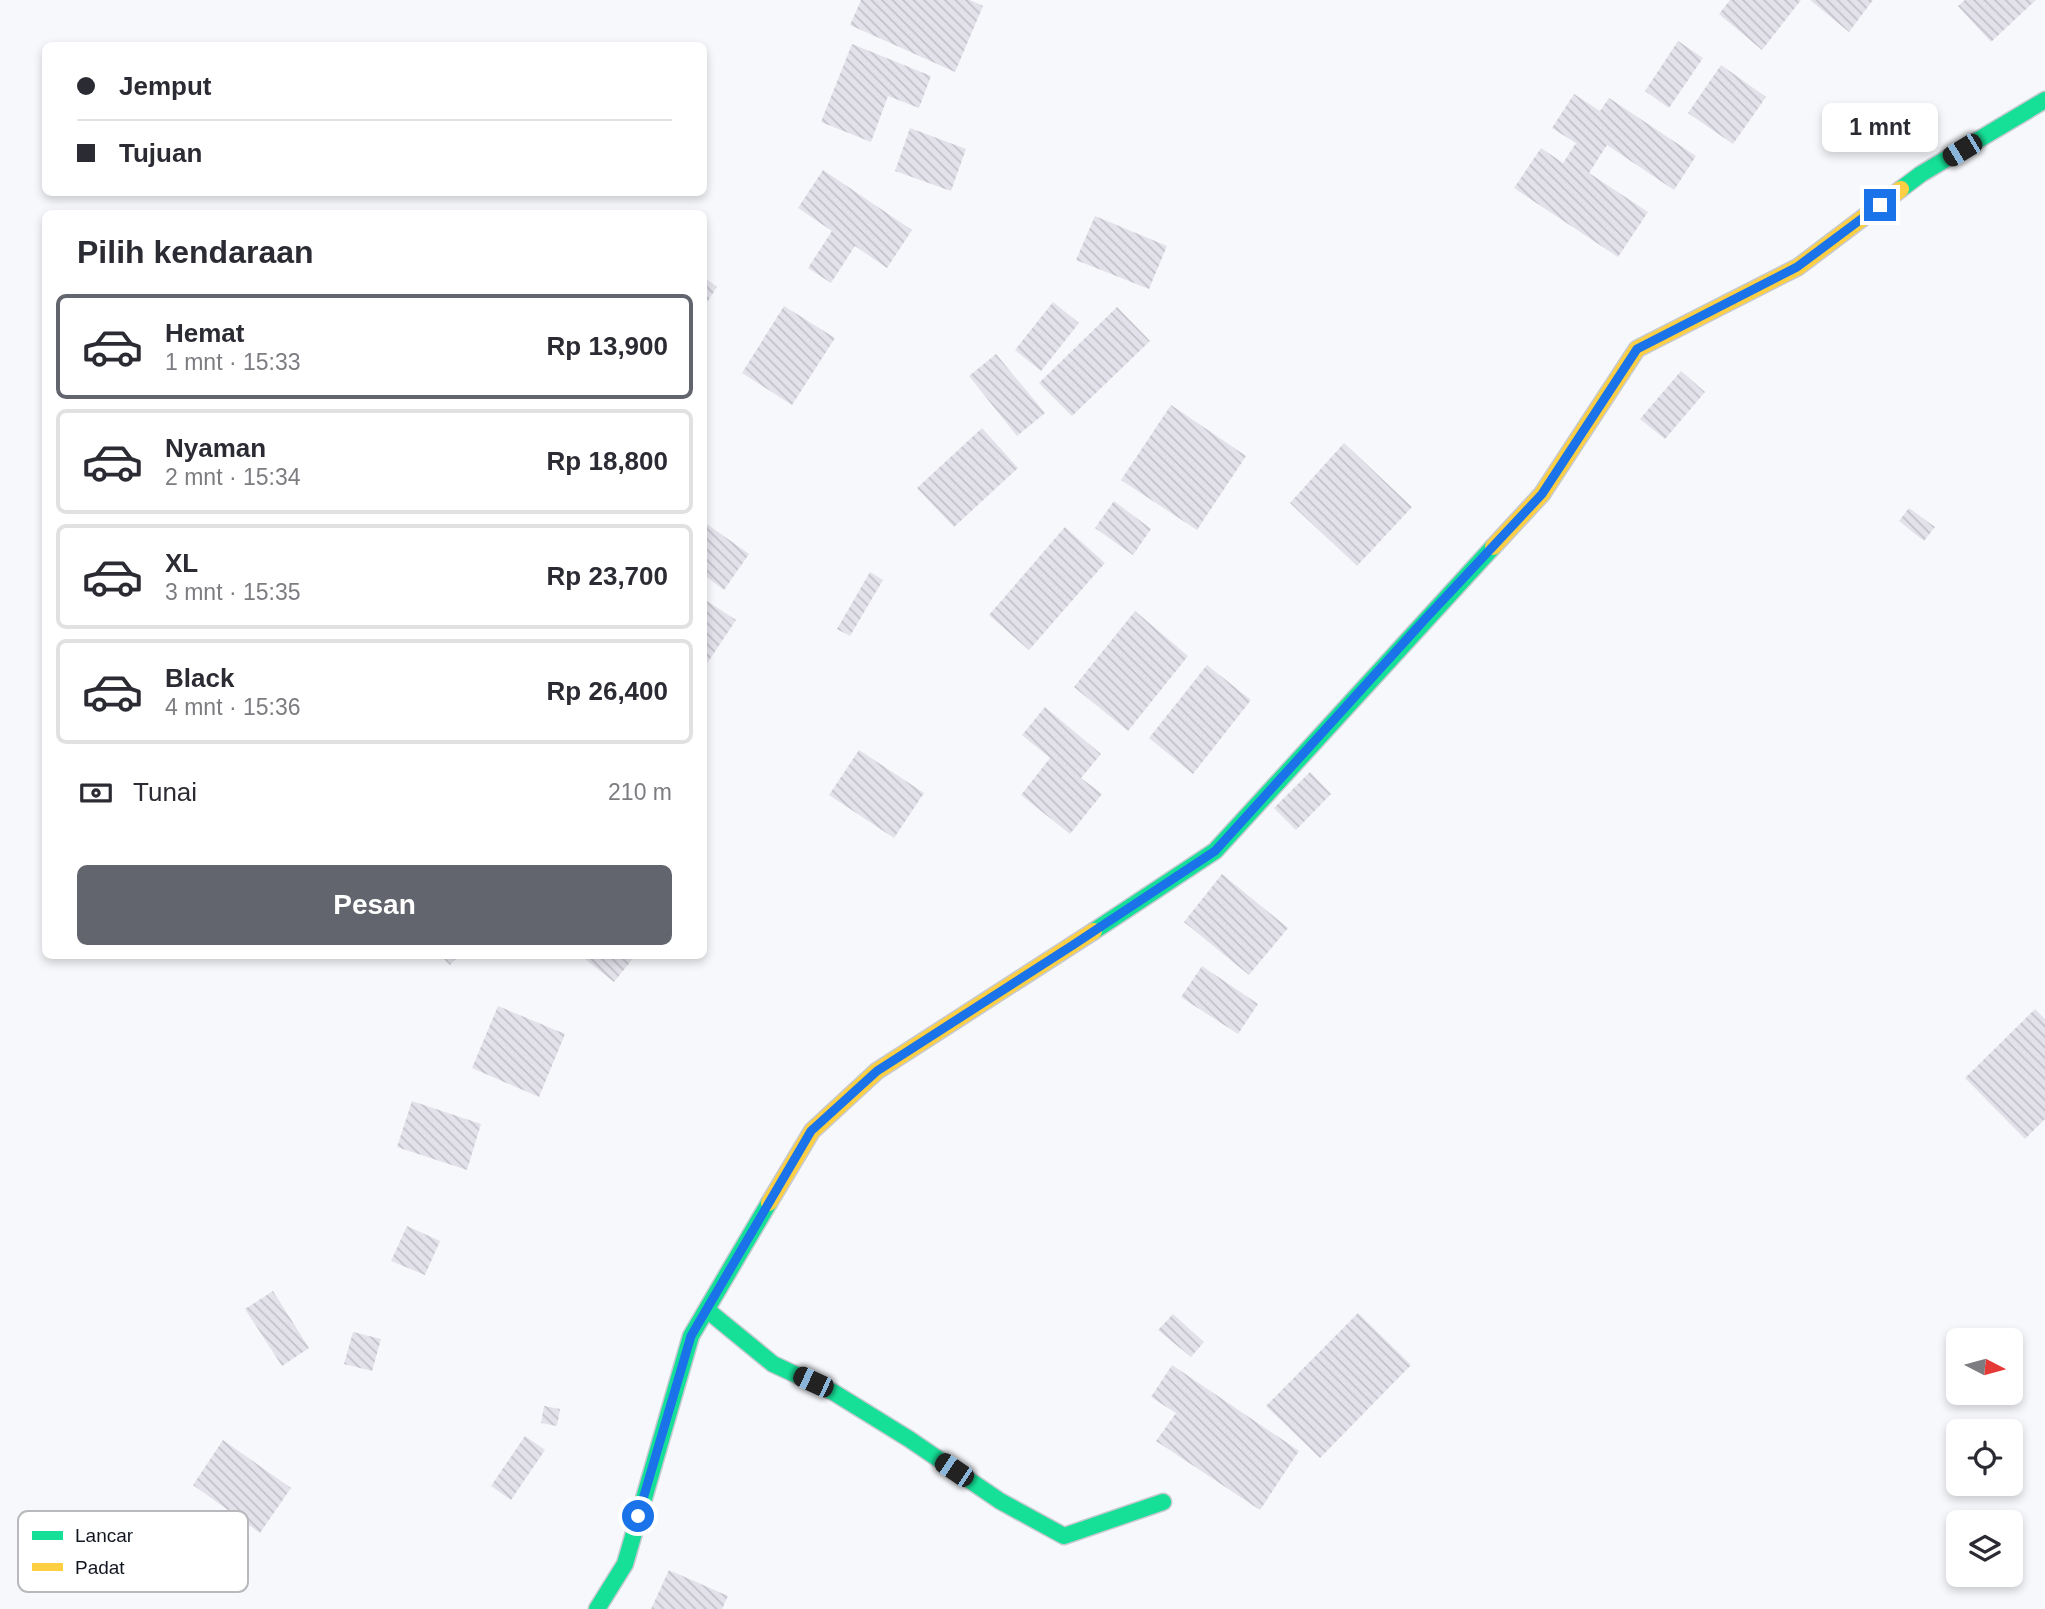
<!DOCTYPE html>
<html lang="id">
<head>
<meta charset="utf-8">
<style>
	:root { --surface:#fff; --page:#f7f7f7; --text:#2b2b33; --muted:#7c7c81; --line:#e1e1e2; --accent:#62656d }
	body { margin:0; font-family:Helvetica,sans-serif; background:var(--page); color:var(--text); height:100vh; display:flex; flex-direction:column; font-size:26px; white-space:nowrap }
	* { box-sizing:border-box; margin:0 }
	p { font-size:23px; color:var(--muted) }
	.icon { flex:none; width:38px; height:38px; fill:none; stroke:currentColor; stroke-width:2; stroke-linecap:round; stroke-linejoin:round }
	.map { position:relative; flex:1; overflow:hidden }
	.drawer { position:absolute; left:42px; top:210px; width:665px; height:749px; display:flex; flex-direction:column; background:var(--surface); border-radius:10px; box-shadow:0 4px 10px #0003 }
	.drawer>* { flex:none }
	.hud { position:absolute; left:42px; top:42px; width:665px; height:154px; border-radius:10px; box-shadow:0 4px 10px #0003; display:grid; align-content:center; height:154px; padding:0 35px; background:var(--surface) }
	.needle { width:46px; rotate:96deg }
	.tools { position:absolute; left:1946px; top:1328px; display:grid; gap:14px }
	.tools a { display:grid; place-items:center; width:77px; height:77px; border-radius:10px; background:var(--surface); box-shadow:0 4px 10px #0003; font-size:35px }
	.end { position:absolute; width:32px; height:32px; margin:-16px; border:9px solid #1a73e8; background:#fff; box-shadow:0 0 0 4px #fff }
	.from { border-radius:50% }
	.bubble { position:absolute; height:49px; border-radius:10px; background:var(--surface); box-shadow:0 4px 10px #0003; font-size:23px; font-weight:700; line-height:49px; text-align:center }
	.car { position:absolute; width:21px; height:42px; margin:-21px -10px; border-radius:9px; box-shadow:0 0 5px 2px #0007; background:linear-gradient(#222 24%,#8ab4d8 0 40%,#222 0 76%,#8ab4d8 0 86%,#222 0) }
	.hud b { display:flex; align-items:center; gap:24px; height:66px; font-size:26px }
	.hud b+b { border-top:2px solid var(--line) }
	.hud i { width:18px; height:18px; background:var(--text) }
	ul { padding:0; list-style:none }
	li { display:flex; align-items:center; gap:21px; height:105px; margin:0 14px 10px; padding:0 21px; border:4px solid var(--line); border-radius:10px }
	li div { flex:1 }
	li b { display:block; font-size:26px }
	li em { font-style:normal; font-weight:700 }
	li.on { border-color:var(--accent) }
	li>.icon { width:63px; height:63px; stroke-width:1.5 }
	h2 { padding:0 35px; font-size:32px; line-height:84px }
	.pay { display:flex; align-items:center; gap:18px; height:77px; padding:0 35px; font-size:26px }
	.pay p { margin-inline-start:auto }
	.primary-button { display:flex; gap:14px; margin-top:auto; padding:14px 35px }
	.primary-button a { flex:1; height:80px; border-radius:10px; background:var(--accent); color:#fff; font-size:28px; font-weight:700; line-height:80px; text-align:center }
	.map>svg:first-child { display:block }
	.building { fill:url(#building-back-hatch) }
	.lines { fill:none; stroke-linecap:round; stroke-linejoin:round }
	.fast-casing { stroke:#c6c9d0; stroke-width:19 }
	.slow-casing { stroke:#c6c9d0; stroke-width:19 }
	.fast { stroke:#16e098; stroke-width:16 }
	.slow { stroke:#ffcf43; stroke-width:16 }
	.route { stroke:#1a73e8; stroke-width:9 }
	.key { fill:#fff; stroke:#b8b9bc; stroke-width:2 }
	.key-label { font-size:19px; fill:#121621 }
</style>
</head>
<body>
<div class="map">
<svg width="2045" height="1609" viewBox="0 0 2045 1609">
	<defs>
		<pattern id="building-back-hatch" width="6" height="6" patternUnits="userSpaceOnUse" patternTransform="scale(1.75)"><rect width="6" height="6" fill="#e3e2eb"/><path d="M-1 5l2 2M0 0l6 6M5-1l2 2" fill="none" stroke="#c2c1c9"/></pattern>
	</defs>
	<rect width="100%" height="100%" fill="#f6f8fb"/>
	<g class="building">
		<path d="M 861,0 L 970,0 L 983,6 L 955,72 L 850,25 Z"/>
		<path d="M 1730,0 L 1801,0 L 1762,50 L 1719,14 Z"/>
		<path d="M 1810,0 L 1873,0 L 1849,32 Z"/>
		<path d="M 1965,0 L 2036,0 L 1991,42 L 1958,6 Z"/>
		<path d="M 1678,41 L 1703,58 L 1669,108 L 1645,91 Z"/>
		<path d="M 852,44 L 931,76 L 919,108 L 888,96 L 871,142 L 821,122 Z"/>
		<path d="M 1721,65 L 1766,97 L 1733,144 L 1688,113 Z"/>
		<path d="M 1574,94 L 1600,111 L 1609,98 L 1696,156 L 1674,190 L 1607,145 L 1589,173 L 1648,212 L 1618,257 L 1514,188 L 1541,148 L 1563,163 L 1576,143 L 1552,128 Z"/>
		<path d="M 910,128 L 966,149 L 951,191 L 895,171 Z"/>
		<path d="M 823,170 L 912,230 L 887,268 L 855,246 L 831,283 L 808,268 L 832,231 L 798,208 Z"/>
		<path d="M 1095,216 L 1167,246 L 1149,289 L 1076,260 Z"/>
		<path d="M 704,277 L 717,287 L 704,307 Z"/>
		<path d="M 1053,302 L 1079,323 L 1041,371 L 1015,350 Z"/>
		<path d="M 784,306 L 835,338 L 792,405 L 742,373 Z"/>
		<path d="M 1117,307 L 1150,341 L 1072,416 L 1039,383 Z"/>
		<path d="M 996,354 L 1045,413 L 1017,436 L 969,376 Z"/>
		<path d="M 1681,371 L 1705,392 L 1665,439 L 1640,419 Z"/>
		<path d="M 1171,405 L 1246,456 L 1197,530 L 1121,480 Z"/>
		<path d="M 982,428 L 1018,468 L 954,527 L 917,488 Z"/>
		<path d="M 1344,443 L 1412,507 L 1357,566 L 1290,503 Z"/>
		<path d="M 1114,501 L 1151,529 L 1133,555 L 1095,528 Z"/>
		<path d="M 1909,508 L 1935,527 L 1924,541 L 1899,521 Z"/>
		<path d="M 704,522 L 749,554 L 724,590 L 704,575 Z"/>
		<path d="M 1065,527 L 1105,563 L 1029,650 L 989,615 Z"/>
		<path d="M 870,572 L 883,580 L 850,636 L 837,629 Z"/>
		<path d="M 704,599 L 736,620 L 704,668 Z"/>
		<path d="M 1135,611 L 1188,656 L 1128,731 L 1074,687 Z"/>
		<path d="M 1207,665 L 1251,700 L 1193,774 L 1149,738 Z"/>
		<path d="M 1045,707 L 1101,754 L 1081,778 L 1102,794 L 1070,834 L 1021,795 L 1050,758 L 1022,735 Z"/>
		<path d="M 859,750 L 924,793 L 894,838 L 829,795 Z"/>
		<path d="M 1310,772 L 1331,794 L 1296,830 L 1274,808 Z"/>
		<path d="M 1222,874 L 1288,928 L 1249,975 L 1184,922 Z"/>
		<path d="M 441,956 L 459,956 L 450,965 Z"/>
		<path d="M 588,956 L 635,956 L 614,982 L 585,959 Z"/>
		<path d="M 1202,966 L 1258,1004 L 1238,1034 L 1181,997 Z"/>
		<path d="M 498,1006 L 565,1034 L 539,1097 L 472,1068 Z"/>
		<path d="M 2035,1009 L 2045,1019 L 2045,1119 L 2025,1139 L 1965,1078 Z"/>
		<path d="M 412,1101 L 481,1124 L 467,1170 L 397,1147 Z"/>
		<path d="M 407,1226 L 440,1241 L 425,1275 L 391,1261 Z"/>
		<path d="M 273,1291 L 309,1348 L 282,1366 L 245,1309 Z"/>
		<path d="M 1358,1313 L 1411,1365 L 1320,1458 L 1266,1406 Z"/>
		<path d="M 1173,1314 L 1204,1342 L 1191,1357 L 1158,1330 Z"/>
		<path d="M 353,1332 L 381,1339 L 372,1371 L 344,1364 Z"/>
		<path d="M 1172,1365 L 1299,1451 L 1260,1510 L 1156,1441 L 1176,1413 L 1151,1397 Z"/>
		<path d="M 544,1406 L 560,1409 L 557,1426 L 541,1423 Z"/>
		<path d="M 525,1436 L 545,1450 L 511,1500 L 491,1486 Z"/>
		<path d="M 223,1440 L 291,1488 L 260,1533 L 193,1485 Z"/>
		<path d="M 669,1570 L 728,1596 L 722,1609 L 651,1609 Z"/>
	</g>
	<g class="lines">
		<g class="fast-casing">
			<g id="fast">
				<path d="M 1901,189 L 1921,174 L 2045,100"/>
				<path d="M 1094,931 L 1215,851 L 1493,547"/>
				<path d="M 707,1310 L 773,1364 L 833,1392 L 909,1439 L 1000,1501 L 1064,1536 L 1163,1502"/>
				<path d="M 597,1609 L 625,1564 L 691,1336 L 769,1203"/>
			</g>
		</g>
		<g class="slow-casing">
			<g id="slow">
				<path d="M 1493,547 L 1542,494 L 1637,349 L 1798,267 L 1901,189"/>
				<path d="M 769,1203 L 812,1131 L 877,1071 L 1094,931"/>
			</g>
		</g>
		<use href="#fast" class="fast"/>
		<use href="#slow" class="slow"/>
	</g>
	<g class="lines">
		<path class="route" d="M 638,1516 L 691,1336 L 811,1131 L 877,1071 L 1073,945 L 1215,851 L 1427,617 L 1542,494 L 1637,349 L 1797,267 L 1880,205"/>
	</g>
	<rect x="18" y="1511" width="230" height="81" rx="10" class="key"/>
	<rect x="32" y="1531" width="31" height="9" fill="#16e098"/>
	<rect x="32" y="1563" width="31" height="8" fill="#ffcf43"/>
	<g class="key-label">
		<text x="75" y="1542">Lancar</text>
		<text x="75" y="1574">Padat</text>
	</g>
</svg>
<div class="tools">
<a><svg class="needle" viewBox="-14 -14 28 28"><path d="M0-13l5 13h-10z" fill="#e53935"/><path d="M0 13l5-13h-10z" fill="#7c7c81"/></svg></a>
<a><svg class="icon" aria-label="locate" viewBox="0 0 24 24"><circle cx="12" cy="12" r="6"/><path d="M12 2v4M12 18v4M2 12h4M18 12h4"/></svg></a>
<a><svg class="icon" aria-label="layers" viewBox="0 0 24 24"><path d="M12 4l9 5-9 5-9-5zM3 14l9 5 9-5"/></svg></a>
</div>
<i class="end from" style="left:638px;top:1516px"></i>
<i class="end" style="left:1880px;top:205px"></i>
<div class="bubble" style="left:1822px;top:103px;width:116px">1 mnt</div>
<i class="car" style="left:1962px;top:150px;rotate:239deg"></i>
<i class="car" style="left:813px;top:1382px;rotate:295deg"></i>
<i class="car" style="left:954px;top:1470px;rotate:304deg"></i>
<div class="hud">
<b><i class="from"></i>Jemput</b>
<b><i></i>Tujuan</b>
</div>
<section class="drawer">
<h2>Pilih kendaraan</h2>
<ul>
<li class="on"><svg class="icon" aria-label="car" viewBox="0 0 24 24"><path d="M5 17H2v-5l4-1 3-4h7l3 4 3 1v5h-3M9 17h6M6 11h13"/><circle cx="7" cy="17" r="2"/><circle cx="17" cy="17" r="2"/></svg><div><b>Hemat</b><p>1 mnt · 15:33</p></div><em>Rp 13,900</em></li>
<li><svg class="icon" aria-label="car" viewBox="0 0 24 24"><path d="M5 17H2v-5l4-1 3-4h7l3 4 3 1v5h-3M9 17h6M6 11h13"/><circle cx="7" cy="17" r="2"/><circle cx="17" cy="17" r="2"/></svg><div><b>Nyaman</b><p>2 mnt · 15:34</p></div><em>Rp 18,800</em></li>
<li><svg class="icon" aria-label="car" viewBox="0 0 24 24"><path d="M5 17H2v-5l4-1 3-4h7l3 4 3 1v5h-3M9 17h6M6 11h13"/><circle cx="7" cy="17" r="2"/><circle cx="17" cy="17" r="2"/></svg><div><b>XL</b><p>3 mnt · 15:35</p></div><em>Rp 23,700</em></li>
<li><svg class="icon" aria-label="car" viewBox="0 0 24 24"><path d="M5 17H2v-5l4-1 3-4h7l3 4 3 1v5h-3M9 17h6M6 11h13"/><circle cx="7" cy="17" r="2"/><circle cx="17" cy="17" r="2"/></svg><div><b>Black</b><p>4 mnt · 15:36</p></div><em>Rp 26,400</em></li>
</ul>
<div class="pay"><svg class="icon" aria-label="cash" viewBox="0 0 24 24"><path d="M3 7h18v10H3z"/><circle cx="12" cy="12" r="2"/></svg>Tunai<p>210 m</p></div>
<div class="primary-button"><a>Pesan</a></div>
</section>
</div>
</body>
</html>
